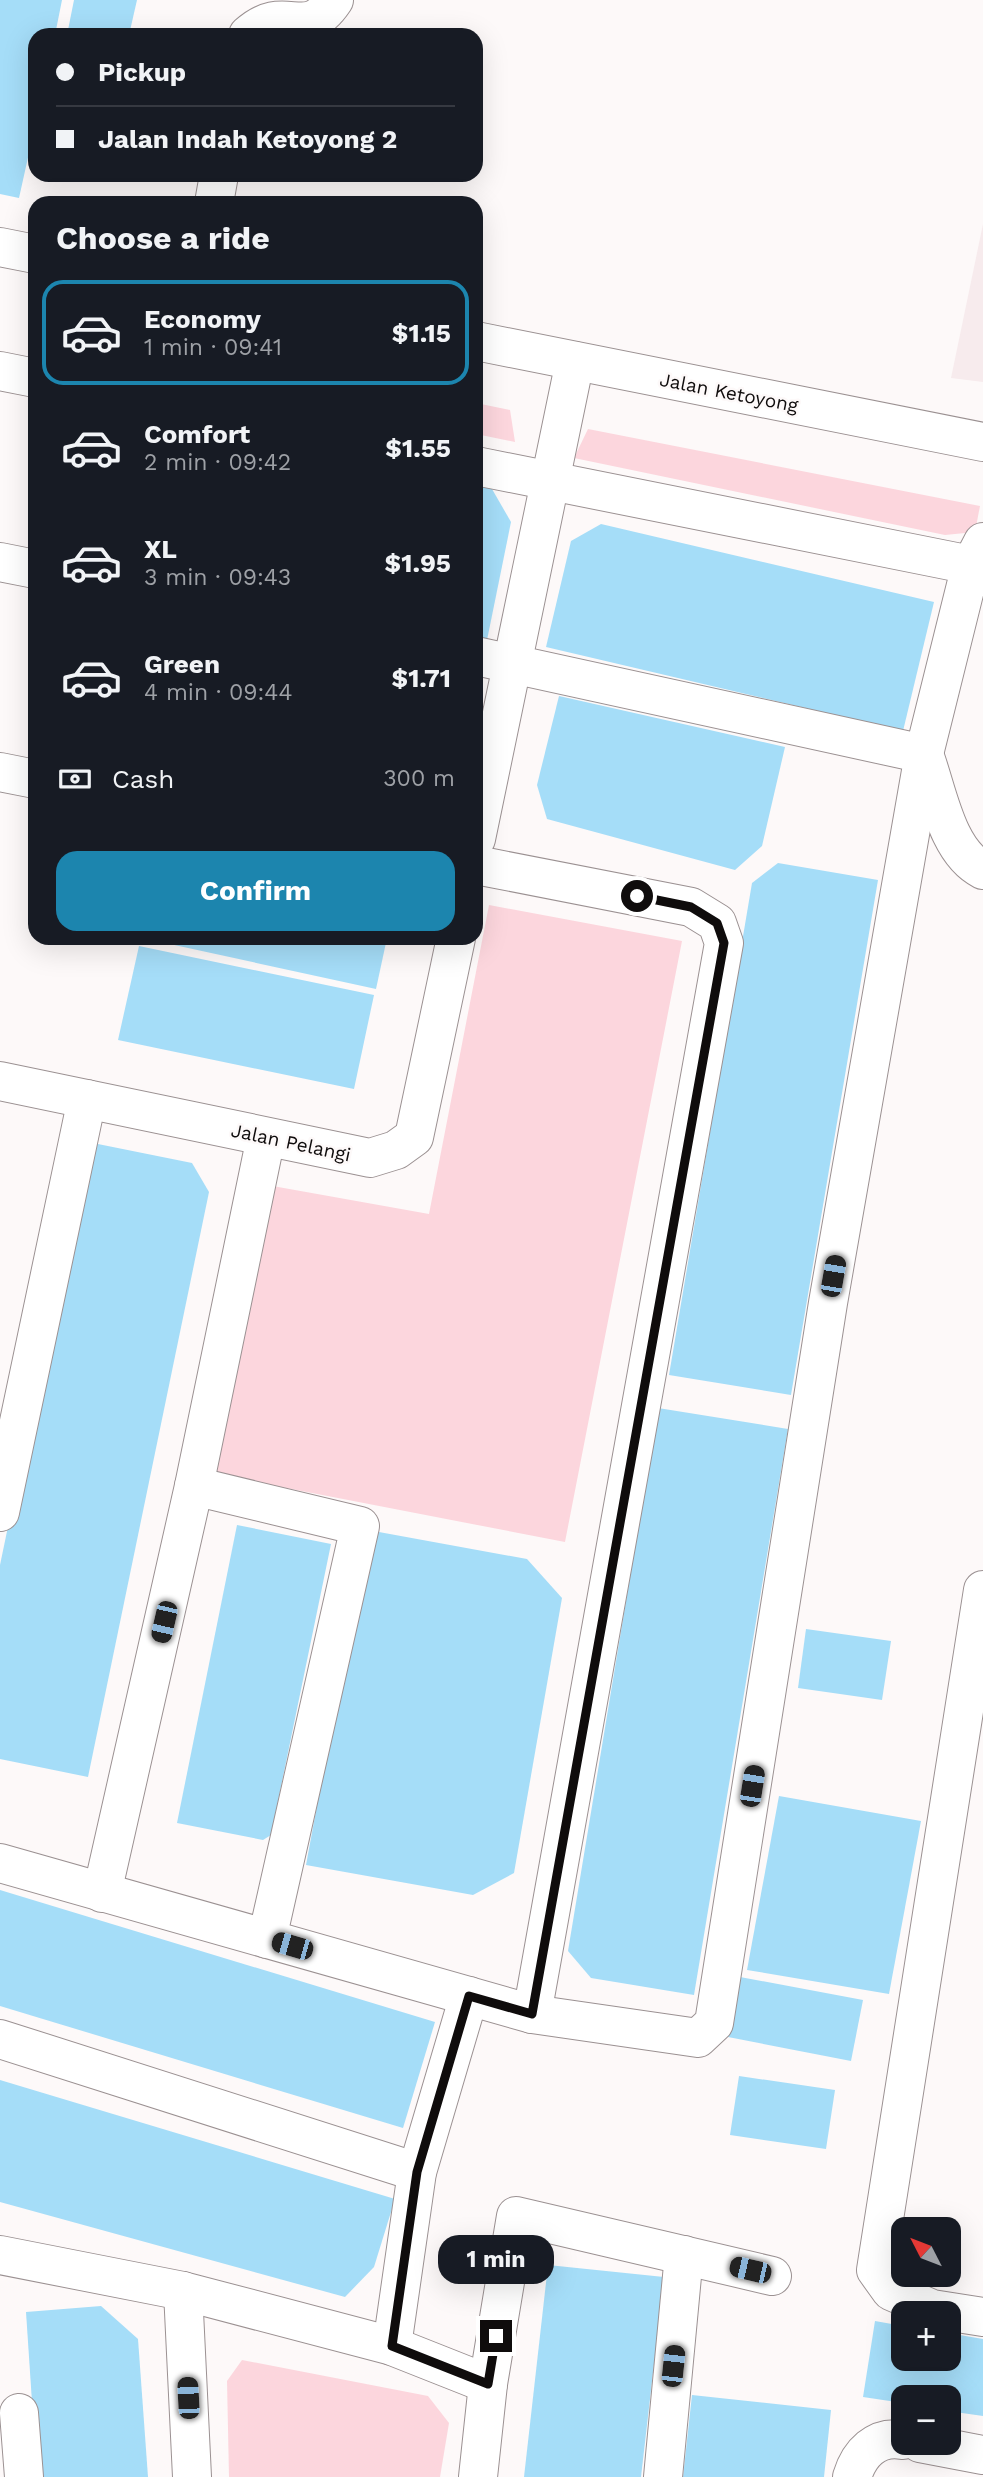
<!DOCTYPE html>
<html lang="en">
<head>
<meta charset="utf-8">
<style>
	:root { --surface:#171b24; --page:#20242c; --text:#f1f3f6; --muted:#9ea1a6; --line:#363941; --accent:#1c85ae }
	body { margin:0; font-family:"Work Sans",sans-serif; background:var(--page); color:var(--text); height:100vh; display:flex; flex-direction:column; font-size:26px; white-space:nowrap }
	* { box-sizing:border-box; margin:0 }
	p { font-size:23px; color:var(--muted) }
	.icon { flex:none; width:38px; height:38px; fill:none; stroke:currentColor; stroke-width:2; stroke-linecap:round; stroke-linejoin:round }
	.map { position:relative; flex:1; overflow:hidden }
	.sheet { position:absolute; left:28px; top:196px; width:455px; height:749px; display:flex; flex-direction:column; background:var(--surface); border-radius:21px; box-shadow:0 7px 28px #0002 }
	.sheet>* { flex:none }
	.hud { position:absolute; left:28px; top:28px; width:455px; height:154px; border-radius:21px; box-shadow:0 7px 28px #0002; display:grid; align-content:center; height:154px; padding:0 28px; background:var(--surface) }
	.needle { width:46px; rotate:312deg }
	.tools { position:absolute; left:891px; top:2217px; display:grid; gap:14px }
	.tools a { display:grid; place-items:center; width:70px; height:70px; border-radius:14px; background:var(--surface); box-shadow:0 7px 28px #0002; font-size:35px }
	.end { position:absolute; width:32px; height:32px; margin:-16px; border:9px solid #0f0c0c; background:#fff; box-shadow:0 0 0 4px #fff }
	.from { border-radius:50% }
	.bubble { position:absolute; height:49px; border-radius:21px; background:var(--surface); box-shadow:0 7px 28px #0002; font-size:23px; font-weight:700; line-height:49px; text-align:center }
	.car { position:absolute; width:21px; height:42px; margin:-21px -10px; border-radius:9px; box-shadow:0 0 5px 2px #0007; background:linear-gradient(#222 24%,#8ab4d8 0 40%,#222 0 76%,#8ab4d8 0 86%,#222 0) }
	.hud b { display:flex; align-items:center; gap:24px; height:66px; font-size:26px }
	.hud b+b { border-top:2px solid var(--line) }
	.hud i { width:18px; height:18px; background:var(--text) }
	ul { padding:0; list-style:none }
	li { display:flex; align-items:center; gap:21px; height:105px; margin:0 14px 10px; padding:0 14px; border:4px solid transparent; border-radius:21px }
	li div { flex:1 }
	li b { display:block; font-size:26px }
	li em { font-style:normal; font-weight:700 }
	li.active { border-color:var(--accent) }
	li>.icon { width:63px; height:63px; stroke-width:1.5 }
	h2 { padding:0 28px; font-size:32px; line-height:84px }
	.pay { display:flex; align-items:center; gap:18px; height:77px; padding:0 28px; font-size:26px }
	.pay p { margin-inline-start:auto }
	.action { display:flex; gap:14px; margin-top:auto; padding:14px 28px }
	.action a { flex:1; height:80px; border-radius:21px; background:var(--accent); color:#fff; font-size:28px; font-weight:700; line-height:80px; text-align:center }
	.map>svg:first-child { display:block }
	.built { fill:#f7ebed }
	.green { fill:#fcd6dd }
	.building { fill:#a5ddf8 }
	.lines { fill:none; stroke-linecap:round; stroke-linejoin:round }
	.minor-casing { stroke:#9b9192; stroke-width:40 }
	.minor { stroke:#fff; stroke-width:38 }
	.route { stroke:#0f0c0c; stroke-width:9 }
	.labels { text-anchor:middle; stroke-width:5; stroke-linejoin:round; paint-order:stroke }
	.street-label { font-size:19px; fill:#0f0c0c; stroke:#fdf9f9 }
</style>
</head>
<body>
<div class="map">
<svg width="983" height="2477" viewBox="0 0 983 2477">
	<rect width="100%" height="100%" fill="#fdf9f9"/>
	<path class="built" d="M 983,224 L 983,382 L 951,378 Z"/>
	<g class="green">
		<path d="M 476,403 L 510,410 L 515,442 L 476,434 Z"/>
		<path d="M 588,429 L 980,506 L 975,532 L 945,535 L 574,458 Z"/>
		<path d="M 489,905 L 682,941 L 565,1542 L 214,1474 L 267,1185 L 429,1214 Z"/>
		<path d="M 242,2360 L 428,2396 L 449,2423 L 440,2477 L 229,2477 L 227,2381 Z"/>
	</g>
	<g class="building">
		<path d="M 0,0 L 62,0 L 55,35 L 35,35 L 35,126 L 19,198 L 0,194 Z"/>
		<path d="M 74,0 L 137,0 L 129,35 L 67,35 Z"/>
		<path d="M 476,485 L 492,489 L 511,522 L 486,645 L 476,643 Z"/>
		<path d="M 601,524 L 934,602 L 903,731 L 546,647 L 571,541 Z"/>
		<path d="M 559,696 L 785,747 L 762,846 L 735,870 L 547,819 L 537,785 Z"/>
		<path d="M 778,863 L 878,880 L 791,1395 L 669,1375 L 752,883 Z"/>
		<path d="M 142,938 L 387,938 L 376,989 Z"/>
		<path d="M 139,946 L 374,995 L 354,1089 L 118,1040 Z"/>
		<path d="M 88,1142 L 192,1163 L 209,1192 L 88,1777 L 0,1759 L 0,1565 Z"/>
		<path d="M 658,1408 L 788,1429 L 694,1995 L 591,1978 L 568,1951 Z"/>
		<path d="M 237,1525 L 331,1544 L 271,1835 L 263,1840 L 177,1823 Z"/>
		<path d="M 368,1530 L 527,1559 L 562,1598 L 514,1873 L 473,1895 L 306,1865 Z"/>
		<path d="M 806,1629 L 891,1641 L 882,1700 L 798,1688 Z"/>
		<path d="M 779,1796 L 921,1821 L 889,1994 L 747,1970 Z"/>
		<path d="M 0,1890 L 435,2022 L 403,2128 L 0,2006 Z"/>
		<path d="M 740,1977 L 863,2000 L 851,2061 L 728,2037 Z"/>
		<path d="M 739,2076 L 835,2090 L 826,2149 L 730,2135 Z"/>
		<path d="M 0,2080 L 395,2199 L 374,2267 L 345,2297 L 0,2202 Z"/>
		<path d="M 548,2265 L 664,2277 L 641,2477 L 524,2477 Z"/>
		<path d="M 101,2306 L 138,2339 L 148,2477 L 37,2477 L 26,2312 Z"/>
		<path d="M 875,2321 L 903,2326 L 903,2359 L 948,2359 L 948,2333 L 983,2339 L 983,2416 L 948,2411 L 948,2398 L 903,2398 L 903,2403 L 863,2397 Z"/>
		<path d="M 692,2395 L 831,2410 L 824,2477 L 683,2477 Z"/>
	</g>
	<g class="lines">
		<g class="minor-casing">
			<g id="minor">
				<path d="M 248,35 C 287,0 304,45 334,0"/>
				<path d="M 214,203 L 219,175"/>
				<path d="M 0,247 L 35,254"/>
				<path d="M 476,341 L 983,442"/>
				<path d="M 0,371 L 35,378"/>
				<path d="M 476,466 L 971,565"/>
				<path d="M 0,562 L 35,569"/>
				<path d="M 476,656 L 924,754"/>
				<path d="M 925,757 C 938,793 947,852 983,870"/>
				<path d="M 0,772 L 35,779"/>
				<path d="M 476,839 L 575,361"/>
				<path d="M 476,865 L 691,907 L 717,923 L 724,943 L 532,2014"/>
				<path d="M 0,1081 L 370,1158 L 396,1150 L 414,1137 L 456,938"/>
				<path d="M 194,1486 L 360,1526 L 267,1939"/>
				<path d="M 0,1512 L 87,1099"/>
				<path d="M 983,1590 L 876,2270 L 891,2291 L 932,2309 L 983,2317"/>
				<path d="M 0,1863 L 532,2014 L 698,2038 L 714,2023 L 828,1303 L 924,754 L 971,565 L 983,542"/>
				<path d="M 102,1893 L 194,1486 L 266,1137"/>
				<path d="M 0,2039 L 417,2172"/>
				<path d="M 0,2255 L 183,2291 L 392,2346 L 488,2384"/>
				<path d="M 183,2291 L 192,2477"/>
				<path d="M 392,2346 L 417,2172 L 469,1996"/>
				<path d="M 19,2413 L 24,2477"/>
				<path d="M 920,2443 L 983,2455"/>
				<path d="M 478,2477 L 488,2384 L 516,2216 L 772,2276"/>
				<path d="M 663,2477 L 684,2255"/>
				<path d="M 852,2477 C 859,2454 876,2435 903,2440"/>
			</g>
		</g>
		<use href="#minor" class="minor"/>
	</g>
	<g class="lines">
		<path class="route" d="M 496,2336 L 488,2384 L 392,2346 L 417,2172 L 469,1996 L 532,2014 L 724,943 L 717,923 L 691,907 L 637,896"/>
	</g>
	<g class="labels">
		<g class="street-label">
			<text transform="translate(729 392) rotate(11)" y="7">Jalan Ketoyong</text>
			<text transform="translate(291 1142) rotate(12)" y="7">Jalan Pelangi</text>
		</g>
	</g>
</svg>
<div class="tools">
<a><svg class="needle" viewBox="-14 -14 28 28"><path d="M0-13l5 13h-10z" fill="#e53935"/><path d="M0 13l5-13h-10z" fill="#9ea1a6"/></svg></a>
<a>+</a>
<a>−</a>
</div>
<i class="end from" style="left:637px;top:896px"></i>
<i class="end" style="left:496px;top:2336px"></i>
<div class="bubble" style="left:438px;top:2235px;width:116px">1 min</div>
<i class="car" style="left:833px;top:1276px;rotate:10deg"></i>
<i class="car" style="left:164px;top:1622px;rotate:193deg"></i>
<i class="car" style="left:752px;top:1786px;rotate:9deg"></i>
<i class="car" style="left:292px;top:1946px;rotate:286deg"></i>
<i class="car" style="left:750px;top:2270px;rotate:283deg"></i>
<i class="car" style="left:673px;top:2366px;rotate:6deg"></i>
<i class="car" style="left:188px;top:2398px;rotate:357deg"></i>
<div class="hud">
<b><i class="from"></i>Pickup</b>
<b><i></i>Jalan Indah Ketoyong 2</b>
</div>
<section class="sheet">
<h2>Choose a ride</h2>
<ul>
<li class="active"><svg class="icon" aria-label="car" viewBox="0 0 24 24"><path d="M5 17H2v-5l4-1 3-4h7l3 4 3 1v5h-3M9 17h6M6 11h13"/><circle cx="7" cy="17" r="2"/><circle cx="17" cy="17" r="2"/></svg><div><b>Economy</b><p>1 min · 09:41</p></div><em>$1.15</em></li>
<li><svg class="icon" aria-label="car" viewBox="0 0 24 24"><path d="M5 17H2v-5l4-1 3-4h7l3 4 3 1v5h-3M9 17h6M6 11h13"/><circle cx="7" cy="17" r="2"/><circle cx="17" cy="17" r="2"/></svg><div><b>Comfort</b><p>2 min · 09:42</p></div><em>$1.55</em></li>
<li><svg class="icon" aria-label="car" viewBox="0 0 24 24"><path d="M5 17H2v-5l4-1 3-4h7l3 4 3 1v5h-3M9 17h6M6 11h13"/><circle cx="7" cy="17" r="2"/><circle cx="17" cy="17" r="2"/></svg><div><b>XL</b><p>3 min · 09:43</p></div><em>$1.95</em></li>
<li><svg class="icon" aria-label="car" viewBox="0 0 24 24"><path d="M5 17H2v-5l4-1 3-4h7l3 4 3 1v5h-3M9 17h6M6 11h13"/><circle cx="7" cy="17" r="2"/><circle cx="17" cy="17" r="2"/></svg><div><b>Green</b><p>4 min · 09:44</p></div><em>$1.71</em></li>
</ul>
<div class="pay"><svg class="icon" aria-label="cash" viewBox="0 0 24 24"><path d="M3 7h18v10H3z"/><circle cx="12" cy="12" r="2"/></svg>Cash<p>300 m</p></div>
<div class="action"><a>Confirm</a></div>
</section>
</div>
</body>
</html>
